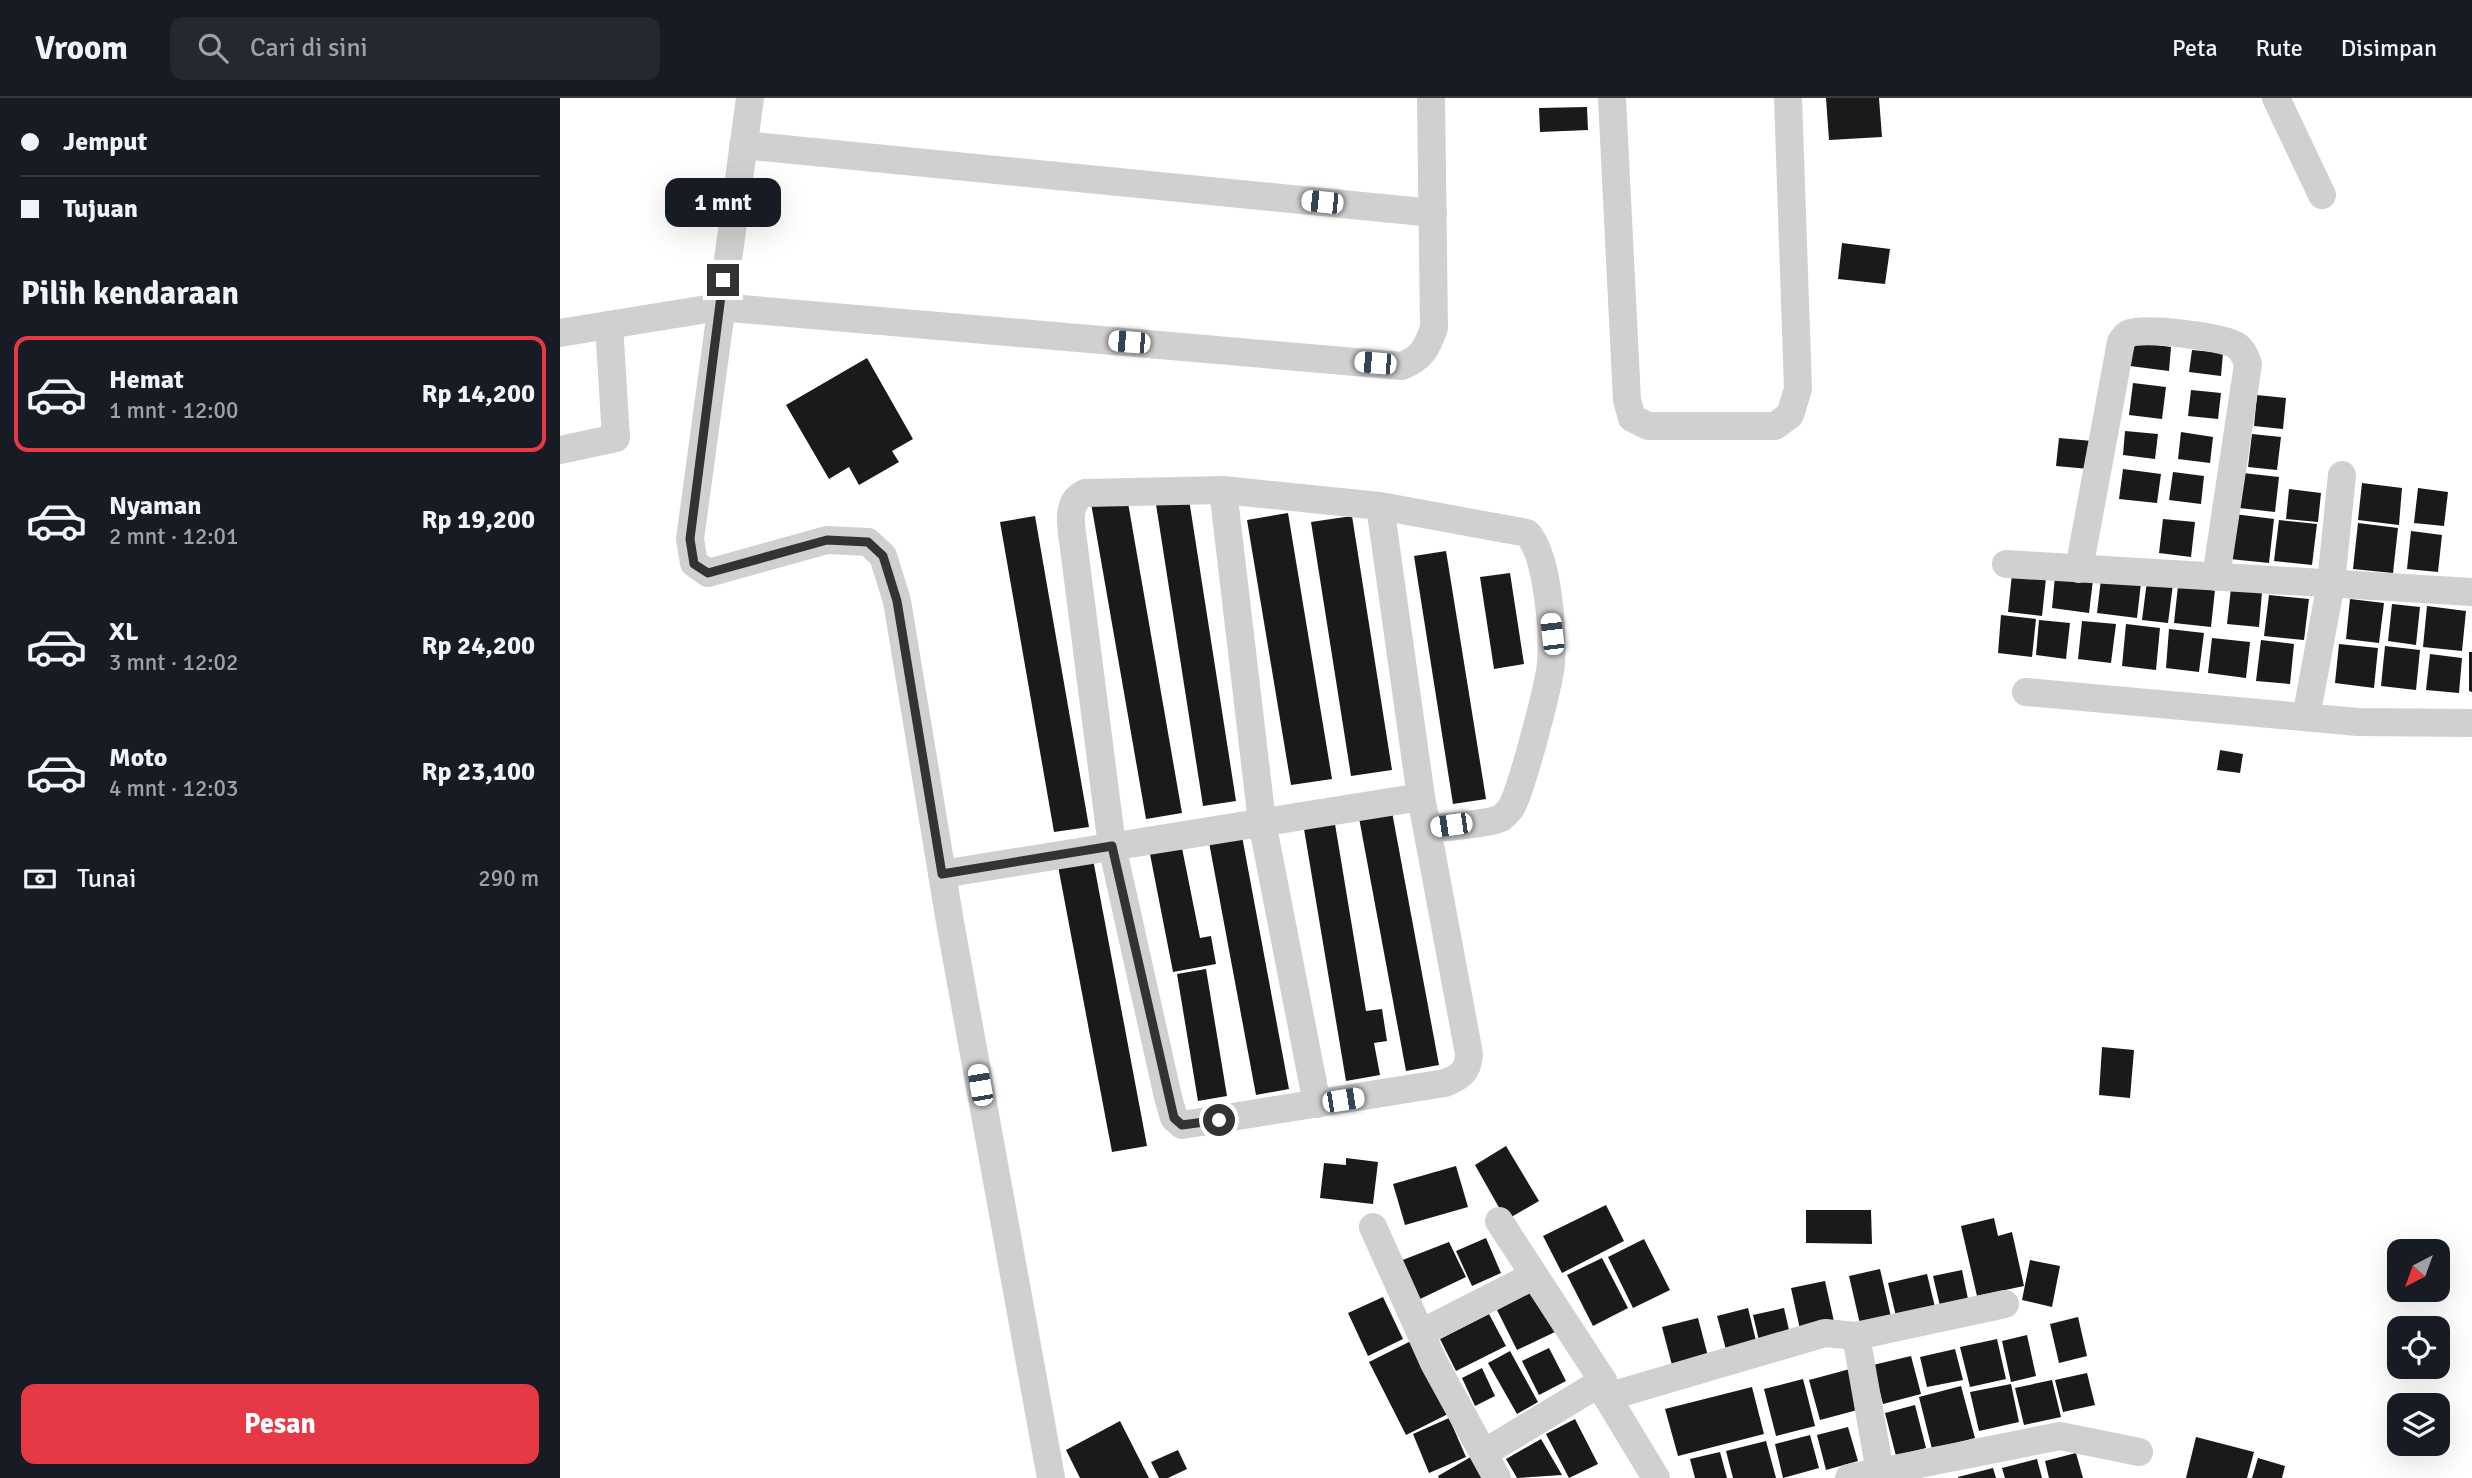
<!DOCTYPE html>
<html lang="id">
<head>
<meta charset="utf-8">
<style>
	:root { --surface:#171b24; --page:#242831; --text:#f1f3f6; --muted:#9ea1a6; --line:#363941; --accent:#e63946 }
	body { margin:0; font-family:Signika,sans-serif; background:var(--page); color:var(--text); height:100vh; display:flex; flex-direction:column; font-size:26px; white-space:nowrap }
	* { box-sizing:border-box; margin:0 }
	p { font-size:23px; color:var(--muted) }
	.icon { flex:none; width:38px; height:38px; fill:none; stroke:currentColor; stroke-width:2; stroke-linecap:round; stroke-linejoin:round }
	.map { position:relative; flex:1; overflow:hidden }
	.panel { display:flex; flex-direction:column; background:var(--surface); width:560px }
	.panel>* { flex:none }
	.hud { display:grid; align-content:center; height:154px; padding:0 21px; background:var(--surface) }
	.needle { width:46px; rotate:221deg }
	.buttons { position:absolute; left:1827px; top:1141px; display:grid; gap:14px }
	.buttons a { display:grid; place-items:center; width:63px; height:63px; border-radius:14px; background:var(--surface); box-shadow:0 7px 28px #0002; font-size:35px }
	.end { position:absolute; width:32px; height:32px; margin:-16px; border:9px solid #333; background:#fff; box-shadow:0 0 0 4px #fff }
	.from { border-radius:50% }
	.bubble { position:absolute; height:49px; border-radius:14px; background:var(--surface); box-shadow:0 7px 28px #0002; font-size:23px; font-weight:700; line-height:49px; text-align:center }
	.car { position:absolute; width:21px; height:42px; margin:-21px -10px; border-radius:9px; box-shadow:0 0 5px 2px #0007; background:linear-gradient(#fff 24%,#345 0 40%,#fff 0 76%,#345 0 86%,#fff 0) }
	.hud b { display:flex; align-items:center; gap:24px; height:66px; font-size:26px }
	.hud b+b { border-top:2px solid var(--line) }
	.hud i { width:18px; height:18px; background:var(--text) }
	ul { padding:0; list-style:none }
	li { display:flex; align-items:center; gap:21px; height:116px; margin:0 14px 10px; padding:0 7px; border:4px solid transparent; border-radius:14px }
	li div { flex:1 }
	li b { display:block; font-size:26px }
	li em { font-style:normal; font-weight:700 }
	li.active { border-color:var(--accent) }
	li>.icon { width:63px; height:63px; stroke-width:1.5 }
	h2 { padding:0 21px; font-size:32px; line-height:84px }
	.pay { display:flex; align-items:center; gap:18px; height:77px; padding:0 21px; font-size:26px }
	.pay p { margin-inline-start:auto }
	.cta { display:flex; gap:14px; margin-top:auto; padding:14px 21px }
	.cta a { flex:1; height:80px; border-radius:14px; background:var(--accent); color:#fff; font-size:28px; font-weight:700; line-height:80px; text-align:center }
	header { display:flex; align-items:center; gap:42px; box-sizing:border-box; height:98px; padding:0 35px; background:var(--surface); border-bottom:2px solid var(--line) }
	header strong { font-size:33px }
	nav { display:flex; gap:38px; margin-inline-start:auto; font-size:24px }
	.search { width:490px; height:63px; background:var(--page); display:flex; align-items:center; gap:18px; box-sizing:border-box; padding:0 24px; border-radius:14px; color:var(--muted); font-size:26px }
	main { display:flex; flex:1; min-height:0 }
	.map>svg:first-child { display:block }
	.building { fill:#1a1a1a }
	.lines { fill:none; stroke-linecap:round; stroke-linejoin:round }
	.minor { stroke:#d0d0d0; stroke-width:28 }
	.route { stroke:#333; stroke-width:9 }
</style>
</head>
<body>
<header>
<strong>Vroom</strong>
<div class="search"><svg class="icon" aria-label="search" viewBox="0 0 24 24"><circle cx="10" cy="10" r="6"/><path d="M15 15l6 6"/></svg>Cari di sini</div>
<nav><a>Peta</a><a>Rute</a><a>Disimpan</a></nav>
</header>
<main>
<section class="panel">
<div class="hud">
<b><i class="from"></i>Jemput</b>
<b><i></i>Tujuan</b>
</div>
<h2>Pilih kendaraan</h2>
<ul>
<li class="active"><svg class="icon" aria-label="car" viewBox="0 0 24 24"><path d="M5 17H2v-5l4-1 3-4h7l3 4 3 1v5h-3M9 17h6M6 11h13"/><circle cx="7" cy="17" r="2"/><circle cx="17" cy="17" r="2"/></svg><div><b>Hemat</b><p>1 mnt · 12:00</p></div><em>Rp 14,200</em></li>
<li><svg class="icon" aria-label="car" viewBox="0 0 24 24"><path d="M5 17H2v-5l4-1 3-4h7l3 4 3 1v5h-3M9 17h6M6 11h13"/><circle cx="7" cy="17" r="2"/><circle cx="17" cy="17" r="2"/></svg><div><b>Nyaman</b><p>2 mnt · 12:01</p></div><em>Rp 19,200</em></li>
<li><svg class="icon" aria-label="car" viewBox="0 0 24 24"><path d="M5 17H2v-5l4-1 3-4h7l3 4 3 1v5h-3M9 17h6M6 11h13"/><circle cx="7" cy="17" r="2"/><circle cx="17" cy="17" r="2"/></svg><div><b>XL</b><p>3 mnt · 12:02</p></div><em>Rp 24,200</em></li>
<li><svg class="icon" aria-label="car" viewBox="0 0 24 24"><path d="M5 17H2v-5l4-1 3-4h7l3 4 3 1v5h-3M9 17h6M6 11h13"/><circle cx="7" cy="17" r="2"/><circle cx="17" cy="17" r="2"/></svg><div><b>Moto</b><p>4 mnt · 12:03</p></div><em>Rp 23,100</em></li>
</ul>
<div class="pay"><svg class="icon" aria-label="cash" viewBox="0 0 24 24"><path d="M3 7h18v10H3z"/><circle cx="12" cy="12" r="2"/></svg>Tunai<p>290 m</p></div>
<div class="cta"><a>Pesan</a></div>
</section>
<div class="map">
<svg width="1912" height="1380" viewBox="0 0 1912 1380">
	<rect width="100%" height="100%" fill="#fff"/>
	<g class="building">
		<path d="M 1266,0 L 1319,0 L 1322,39 L 1269,42 Z"/>
		<path d="M 1027,9 L 1028,32 L 980,34 L 979,10 Z"/>
		<path d="M 1282,145 L 1330,151 L 1325,186 L 1278,181 Z"/>
		<path d="M 1573,244 L 1611,249 L 1609,273 L 1570,268 Z"/>
		<path d="M 1632,252 L 1663,255 L 1661,278 L 1629,274 Z"/>
		<path d="M 307,260 L 353,341 L 332,353 L 339,364 L 299,387 L 289,369 L 269,381 L 226,307 Z"/>
		<path d="M 1573,285 L 1606,289 L 1602,321 L 1569,317 Z"/>
		<path d="M 1631,292 L 1661,295 L 1658,321 L 1628,318 Z"/>
		<path d="M 1697,297 L 1726,300 L 1723,331 L 1694,328 Z"/>
		<path d="M 1565,333 L 1598,336 L 1595,361 L 1563,357 Z"/>
		<path d="M 1621,334 L 1653,339 L 1650,365 L 1618,361 Z"/>
		<path d="M 1692,336 L 1721,339 L 1717,372 L 1688,369 Z"/>
		<path d="M 1499,340 L 1532,343 L 1529,371 L 1496,368 Z"/>
		<path d="M 1563,371 L 1601,376 L 1597,405 L 1559,401 Z"/>
		<path d="M 1613,374 L 1644,378 L 1641,406 L 1609,402 Z"/>
		<path d="M 1683,375 L 1719,379 L 1715,414 L 1679,410 Z"/>
		<path d="M 1802,385 L 1842,390 L 1839,427 L 1798,422 Z"/>
		<path d="M 1858,390 L 1888,394 L 1884,428 L 1854,425 Z"/>
		<path d="M 1729,391 L 1761,395 L 1758,424 L 1726,421 Z"/>
		<path d="M 628,395 L 676,703 L 643,708 L 595,400 Z"/>
		<path d="M 567,399 L 622,715 L 586,721 L 531,405 Z"/>
		<path d="M 728,415 L 772,681 L 731,687 L 687,422 Z"/>
		<path d="M 1674,416 L 1714,421 L 1709,465 L 1670,461 Z"/>
		<path d="M 475,418 L 529,729 L 494,734 L 440,424 Z"/>
		<path d="M 792,418 L 832,672 L 791,678 L 751,424 Z"/>
		<path d="M 1603,421 L 1635,424 L 1631,459 L 1599,455 Z"/>
		<path d="M 1719,422 L 1757,426 L 1752,467 L 1714,463 Z"/>
		<path d="M 1798,425 L 1838,430 L 1833,475 L 1793,471 Z"/>
		<path d="M 1851,433 L 1882,437 L 1878,474 L 1847,471 Z"/>
		<path d="M 886,453 L 926,701 L 893,706 L 854,458 Z"/>
		<path d="M 950,475 L 964,566 L 934,571 L 920,479 Z"/>
		<path d="M 1452,476 L 1486,480 L 1482,518 L 1448,514 Z"/>
		<path d="M 1495,478 L 1533,482 L 1529,515 L 1492,510 Z"/>
		<path d="M 1541,481 L 1581,485 L 1577,520 L 1537,515 Z"/>
		<path d="M 1587,483 L 1613,486 L 1608,525 L 1582,522 Z"/>
		<path d="M 1618,488 L 1655,492 L 1651,529 L 1614,525 Z"/>
		<path d="M 1671,490 L 1702,494 L 1699,529 L 1667,526 Z"/>
		<path d="M 1709,497 L 1749,501 L 1744,542 L 1704,538 Z"/>
		<path d="M 1790,501 L 1824,505 L 1819,545 L 1786,541 Z"/>
		<path d="M 1832,506 L 1860,509 L 1856,547 L 1828,543 Z"/>
		<path d="M 1867,508 L 1906,513 L 1902,553 L 1863,549 Z"/>
		<path d="M 1441,517 L 1476,521 L 1472,559 L 1438,555 Z"/>
		<path d="M 1479,522 L 1510,525 L 1506,561 L 1476,557 Z"/>
		<path d="M 1522,523 L 1556,526 L 1551,565 L 1518,561 Z"/>
		<path d="M 1566,526 L 1600,530 L 1596,572 L 1562,568 Z"/>
		<path d="M 1609,531 L 1644,535 L 1639,574 L 1606,570 Z"/>
		<path d="M 1652,540 L 1690,544 L 1686,580 L 1648,575 Z"/>
		<path d="M 1701,542 L 1734,546 L 1730,586 L 1696,583 Z"/>
		<path d="M 1779,546 L 1818,550 L 1814,590 L 1775,585 Z"/>
		<path d="M 1825,548 L 1860,552 L 1856,592 L 1821,588 Z"/>
		<path d="M 1909,554 L 1912,554 L 1912,594 L 1909,593 Z"/>
		<path d="M 1870,556 L 1902,560 L 1899,595 L 1866,592 Z"/>
		<path d="M 1660,652 L 1683,656 L 1680,675 L 1657,672 Z"/>
		<path d="M 832,714 L 879,967 L 846,973 L 799,720 Z"/>
		<path d="M 774,720 L 806,913 L 822,911 L 827,943 L 814,945 L 820,977 L 786,983 L 743,725 Z"/>
		<path d="M 681,733 L 729,991 L 696,997 L 648,739 Z"/>
		<path d="M 621,745 L 640,840 L 651,838 L 656,866 L 613,874 L 589,751 Z"/>
		<path d="M 533,761 L 587,1048 L 552,1054 L 498,768 Z"/>
		<path d="M 646,871 L 667,998 L 638,1003 L 617,876 Z"/>
		<path d="M 1542,949 L 1574,952 L 1570,1000 L 1539,997 Z"/>
		<path d="M 946,1048 L 979,1103 L 946,1122 L 915,1067 Z"/>
		<path d="M 786,1060 L 818,1064 L 813,1106 L 760,1100 L 764,1065 L 786,1067 Z"/>
		<path d="M 896,1068 L 908,1109 L 845,1127 L 833,1086 Z"/>
		<path d="M 1046,1107 L 1064,1143 L 1002,1175 L 983,1138 Z"/>
		<path d="M 1246,1112 L 1311,1112 L 1312,1146 L 1246,1145 Z"/>
		<path d="M 1434,1120 L 1438,1138 L 1452,1134 L 1464,1188 L 1417,1198 L 1401,1128 Z"/>
		<path d="M 926,1140 L 941,1175 L 912,1188 L 896,1153 Z"/>
		<path d="M 1084,1141 L 1110,1192 L 1073,1210 L 1048,1159 Z"/>
		<path d="M 889,1144 L 906,1179 L 858,1202 L 840,1163 Z"/>
		<path d="M 1042,1160 L 1068,1210 L 1033,1228 L 1007,1177 Z"/>
		<path d="M 1470,1162 L 1500,1168 L 1492,1209 L 1462,1202 Z"/>
		<path d="M 1320,1171 L 1331,1219 L 1300,1226 L 1289,1178 Z"/>
		<path d="M 1402,1172 L 1408,1201 L 1380,1208 L 1373,1178 Z"/>
		<path d="M 1367,1176 L 1375,1209 L 1336,1218 L 1328,1185 Z"/>
		<path d="M 1265,1183 L 1275,1228 L 1241,1236 L 1231,1190 Z"/>
		<path d="M 974,1193 L 995,1234 L 957,1252 L 937,1212 Z"/>
		<path d="M 823,1199 L 843,1241 L 808,1258 L 788,1215 Z"/>
		<path d="M 1188,1210 L 1198,1251 L 1168,1259 L 1157,1218 Z"/>
		<path d="M 1224,1210 L 1231,1241 L 1200,1247 L 1193,1217 Z"/>
		<path d="M 929,1216 L 946,1248 L 896,1273 L 880,1241 Z"/>
		<path d="M 1518,1219 L 1527,1258 L 1499,1265 L 1490,1226 Z"/>
		<path d="M 1138,1220 L 1149,1262 L 1113,1271 L 1102,1229 Z"/>
		<path d="M 1467,1237 L 1476,1278 L 1451,1284 L 1442,1243 Z"/>
		<path d="M 1437,1241 L 1446,1281 L 1410,1289 L 1400,1249 Z"/>
		<path d="M 851,1243 L 888,1316 L 846,1337 L 809,1264 Z"/>
		<path d="M 989,1250 L 1006,1283 L 979,1297 L 962,1263 Z"/>
		<path d="M 1395,1251 L 1403,1282 L 1367,1289 L 1360,1259 Z"/>
		<path d="M 950,1253 L 978,1304 L 957,1316 L 928,1265 Z"/>
		<path d="M 1351,1258 L 1361,1296 L 1323,1306 L 1313,1267 Z"/>
		<path d="M 922,1270 L 935,1298 L 915,1308 L 902,1280 Z"/>
		<path d="M 1290,1271 L 1301,1311 L 1260,1322 L 1249,1282 Z"/>
		<path d="M 1527,1275 L 1535,1307 L 1503,1314 L 1495,1282 Z"/>
		<path d="M 1243,1281 L 1255,1328 L 1216,1338 L 1204,1291 Z"/>
		<path d="M 1492,1282 L 1501,1319 L 1464,1327 L 1455,1290 Z"/>
		<path d="M 1451,1286 L 1459,1324 L 1419,1333 L 1410,1294 Z"/>
		<path d="M 1401,1288 L 1415,1340 L 1372,1351 L 1359,1299 Z"/>
		<path d="M 1192,1289 L 1204,1336 L 1118,1358 L 1105,1311 Z"/>
		<path d="M 1355,1307 L 1366,1350 L 1336,1358 L 1325,1315 Z"/>
		<path d="M 889,1320 L 906,1359 L 869,1375 L 853,1336 Z"/>
		<path d="M 1015,1321 L 1038,1366 L 1009,1380 L 986,1336 Z"/>
		<path d="M 560,1323 L 589,1380 L 520,1380 L 506,1352 Z"/>
		<path d="M 1288,1329 L 1298,1363 L 1266,1372 L 1257,1337 Z"/>
		<path d="M 1250,1337 L 1259,1370 L 1223,1380 L 1215,1346 Z"/>
		<path d="M 1636,1339 L 1694,1354 L 1687,1380 L 1626,1380 Z"/>
		<path d="M 981,1341 L 1002,1377 L 957,1380 L 946,1361 Z"/>
		<path d="M 1206,1343 L 1216,1380 L 1173,1380 L 1166,1353 Z"/>
		<path d="M 618,1352 L 627,1371 L 608,1380 L 599,1380 L 591,1364 Z"/>
		<path d="M 1160,1354 L 1167,1380 L 1135,1380 L 1130,1361 Z"/>
		<path d="M 1516,1355 L 1523,1380 L 1489,1380 L 1485,1363 Z"/>
		<path d="M 914,1357 L 928,1380 L 879,1380 L 878,1378 Z"/>
		<path d="M 1698,1360 L 1725,1368 L 1722,1380 L 1692,1380 Z"/>
		<path d="M 1477,1361 L 1482,1380 L 1445,1380 L 1442,1370 Z"/>
		<path d="M 1433,1370 L 1436,1380 L 1398,1380 L 1398,1379 Z"/>
	</g>
	<g class="lines">
		<g class="minor">
			<path d="M 190,0 L 130,441 L 134,465 L 148,475 L 267,442 L 308,444 L 323,458 L 337,503 L 390,824 L 491,1380"/>
			<path d="M 1052,0 L 1067,302 L 1072,320 L 1088,328 L 1215,328 L 1230,317 L 1238,291 L 1228,0"/>
			<path d="M 1716,0 L 1762,97"/>
			<path d="M 183,47 L 873,115"/>
			<path d="M 0,235 L 159,209 L 842,268 C 862,260 867,250 874,230 L 871,0"/>
			<path d="M 0,352 L 56,340 L 49,227"/>
			<path d="M 663,392 L 702,724 L 757,1006"/>
			<path d="M 820,408 L 861,699 L 867,731 L 909,956 C 908,974 900,979 885,985 L 622,1027 L 614,1020 L 608,999 L 552,748 L 514,450 C 512,432 504,404 525,395 L 663,392 L 820,408 L 967,435 C 988,457 993,533 991,564 C 990,585 962,689 952,708 C 950,712 944,718 941,720 C 930,726 882,729 867,731"/>
			<path d="M 1446,466 L 1912,494"/>
			<path d="M 1519,471 L 1561,244 C 1563,241 1565,237 1568,236 C 1580,228 1665,239 1677,248 C 1684,253 1685,259 1688,266 L 1656,479"/>
			<path d="M 1466,594 L 1798,624 L 1912,625"/>
			<path d="M 1746,619 L 1771,485 L 1782,377"/>
			<path d="M 382,776 L 861,699"/>
			<path d="M 939,1123 L 1043,1283 L 1047,1299 L 1096,1380"/>
			<path d="M 813,1129 L 874,1265 L 937,1380"/>
			<path d="M 861,1235 L 973,1178"/>
			<path d="M 1296,1238 L 1320,1374"/>
			<path d="M 1047,1299 L 1265,1235 L 1296,1238 L 1445,1206"/>
			<path d="M 924,1355 L 1043,1283"/>
			<path d="M 1289,1380 L 1500,1338 L 1579,1354"/>
		</g>
	</g>
	<g class="lines">
		<path class="route" d="M 163,182 L 130,441 L 134,466 L 148,475 L 267,442 L 308,444 L 323,458 L 337,503 L 382,776 L 552,748 L 614,1020 L 622,1027 L 659,1022"/>
	</g>
</svg>
<div class="buttons">
<a><svg class="needle" viewBox="-14 -14 28 28"><path d="M0-13l5 13h-10z" fill="#e53935"/><path d="M0 13l5-13h-10z" fill="#9ea1a6"/></svg></a>
<a><svg class="icon" aria-label="locate" viewBox="0 0 24 24"><circle cx="12" cy="12" r="6"/><path d="M12 2v4M12 18v4M2 12h4M18 12h4"/></svg></a>
<a><svg class="icon" aria-label="layers" viewBox="0 0 24 24"><path d="M12 4l9 5-9 5-9-5zM3 14l9 5 9-5"/></svg></a>
</div>
<i class="end from" style="left:659px;top:1022px"></i>
<i class="end" style="left:163px;top:182px"></i>
<div class="bubble" style="left:105px;top:80px;width:116px">1 mnt</div>
<i class="car" style="left:762px;top:104px;rotate:276deg"></i>
<i class="car" style="left:569px;top:244px;rotate:275deg"></i>
<i class="car" style="left:815px;top:265px;rotate:275deg"></i>
<i class="car" style="left:992px;top:536px;rotate:353deg"></i>
<i class="car" style="left:891px;top:727px;rotate:262deg"></i>
<i class="car" style="left:420px;top:987px;rotate:350deg"></i>
<i class="car" style="left:783px;top:1002px;rotate:81deg"></i>
</div>
</main>
</body>
</html>
